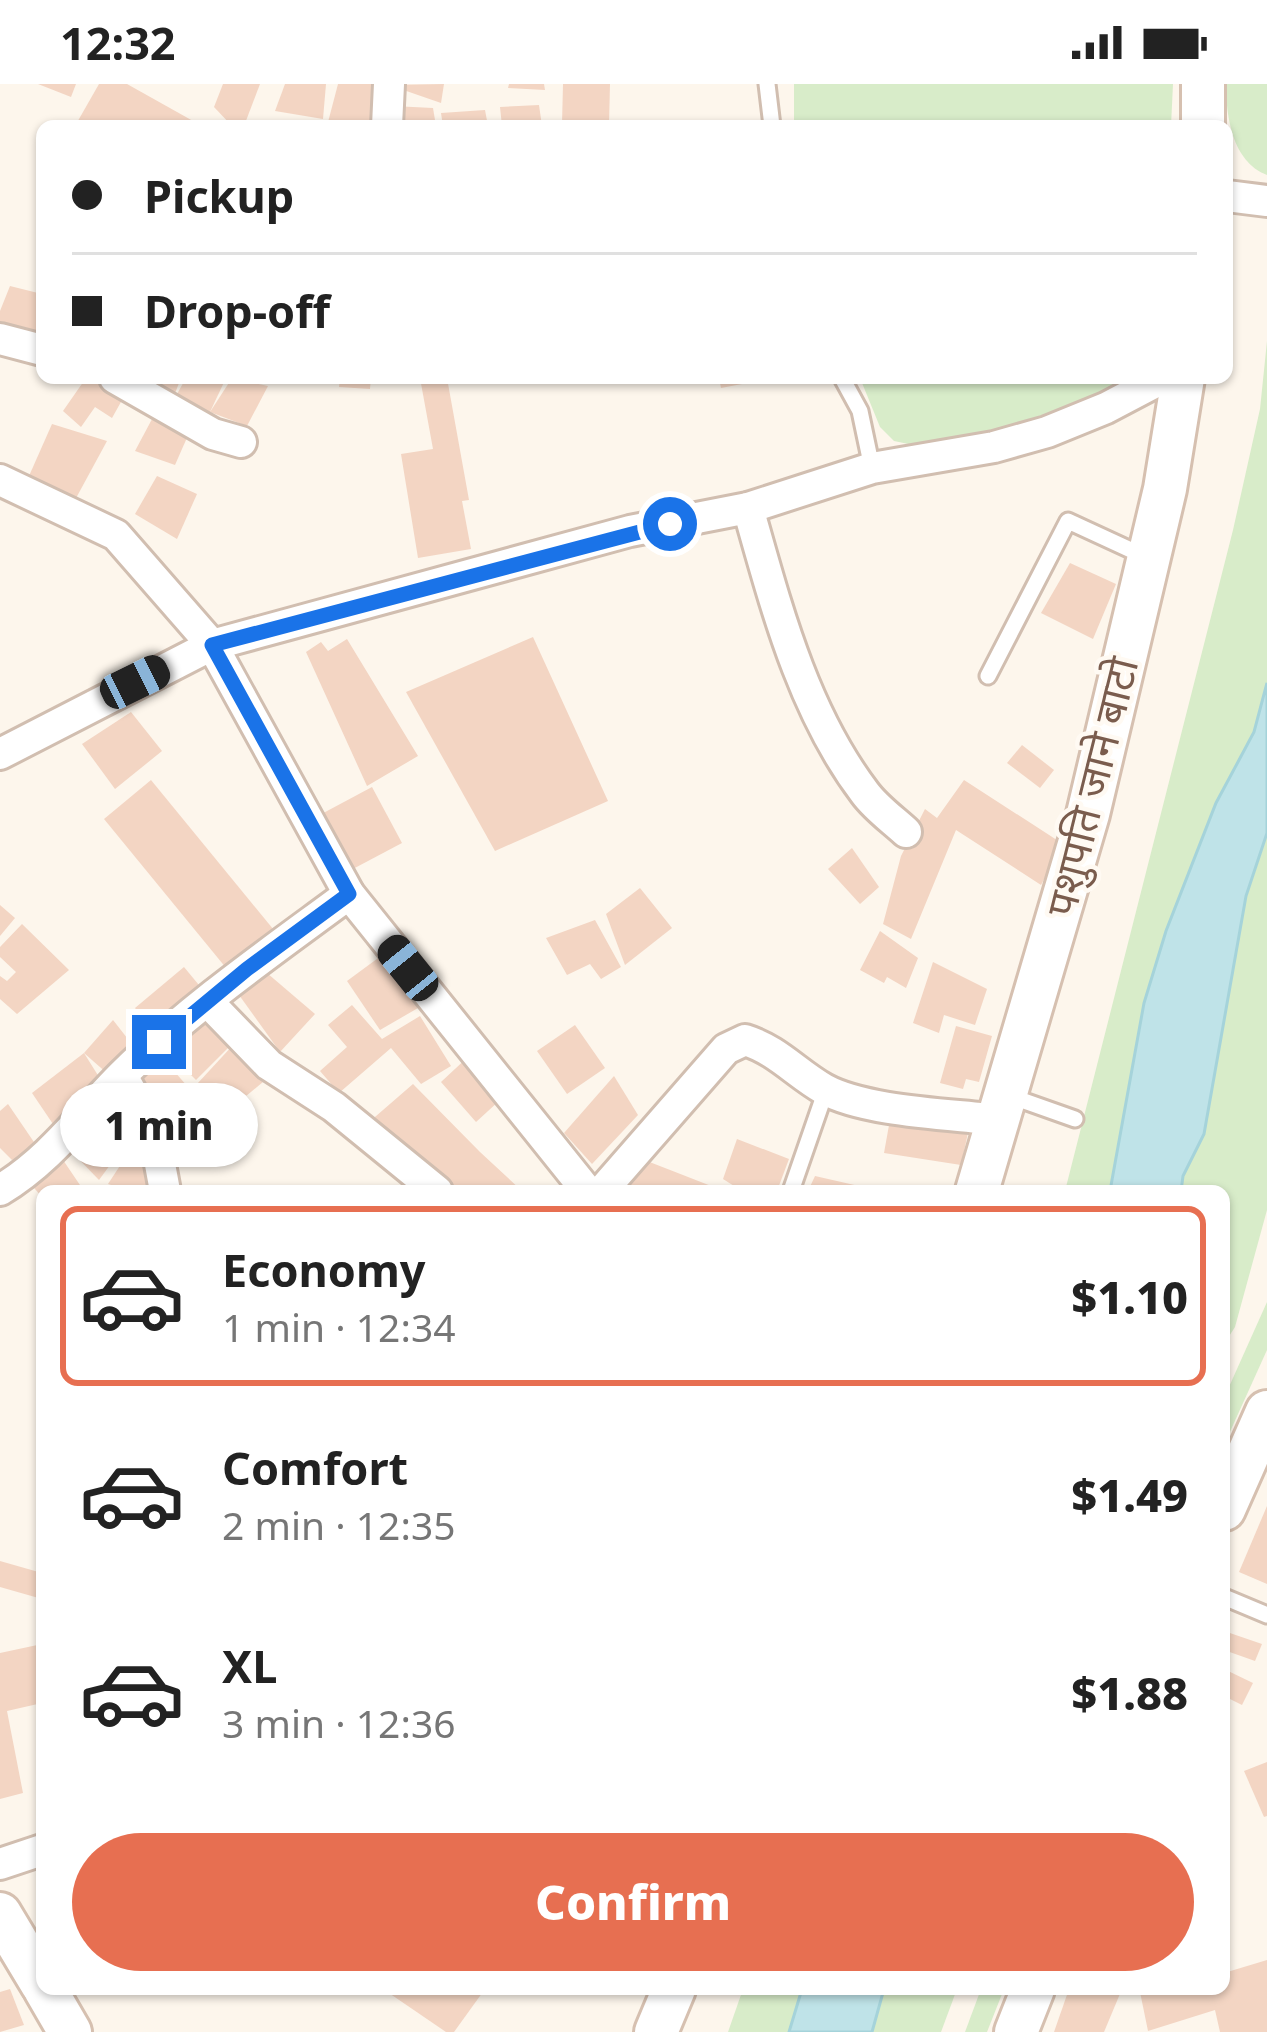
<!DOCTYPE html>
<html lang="en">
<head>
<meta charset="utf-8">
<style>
	:root { --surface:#fff; --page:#f6f6f6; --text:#222; --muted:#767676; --line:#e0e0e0; --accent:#e76f51 }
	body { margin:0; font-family:"Noto Sans","Noto Sans Devanagari",sans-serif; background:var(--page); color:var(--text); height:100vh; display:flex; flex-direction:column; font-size:45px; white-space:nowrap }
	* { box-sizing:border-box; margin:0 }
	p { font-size:39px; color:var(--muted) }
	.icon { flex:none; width:66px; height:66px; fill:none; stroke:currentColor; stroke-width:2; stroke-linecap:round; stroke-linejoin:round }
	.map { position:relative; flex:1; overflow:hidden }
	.details { position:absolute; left:36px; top:1101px; width:1194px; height:810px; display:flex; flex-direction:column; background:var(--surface); border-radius:18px; box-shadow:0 3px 9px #0004 }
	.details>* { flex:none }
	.top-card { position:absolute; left:36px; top:36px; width:1197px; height:264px; border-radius:18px; box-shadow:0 3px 9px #0004; display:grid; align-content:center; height:264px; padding:0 36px; background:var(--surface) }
	.end { position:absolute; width:54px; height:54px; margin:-27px; border:15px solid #1a73e8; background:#fff; box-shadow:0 0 0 6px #fff }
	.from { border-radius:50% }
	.bubble { position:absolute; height:84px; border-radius:42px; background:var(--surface); box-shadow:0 3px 9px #0004; font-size:39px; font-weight:800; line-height:84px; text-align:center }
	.car { position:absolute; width:36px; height:72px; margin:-36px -18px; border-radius:15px; box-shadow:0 0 9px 3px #0007; background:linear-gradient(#222 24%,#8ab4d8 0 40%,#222 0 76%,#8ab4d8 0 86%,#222 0) }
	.top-card b { display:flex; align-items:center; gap:42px; height:114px; font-size:45px }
	.top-card b+b { border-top:3px solid var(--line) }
	.top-card i { width:30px; height:30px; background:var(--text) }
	ul { padding:21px 0 0; list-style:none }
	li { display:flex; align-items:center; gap:36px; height:180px; margin:0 24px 18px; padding:0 12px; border:6px solid transparent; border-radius:18px }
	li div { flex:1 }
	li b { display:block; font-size:45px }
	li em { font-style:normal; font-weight:800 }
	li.active { border-color:var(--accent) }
	li>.icon { width:108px; height:108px; stroke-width:1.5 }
	.button { display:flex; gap:24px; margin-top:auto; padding:24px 36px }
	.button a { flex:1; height:138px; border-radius:72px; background:var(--accent); color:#fff; font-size:48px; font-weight:800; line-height:138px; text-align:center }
	.status { display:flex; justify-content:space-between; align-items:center; height:84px; padding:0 60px; background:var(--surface); direction:ltr }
	.status svg { height:33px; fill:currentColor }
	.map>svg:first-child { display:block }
	.green { fill:#d8ecc9 }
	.water { fill:#bfe3e8; stroke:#a5d3da; stroke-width:3 }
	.building { fill:#f3d5c3 }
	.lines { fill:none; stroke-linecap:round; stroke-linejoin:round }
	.lane-casing { stroke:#d1beb0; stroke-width:21 }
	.street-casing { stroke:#d1beb0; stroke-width:36 }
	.secondary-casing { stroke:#d6c0b0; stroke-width:48 }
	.lane { stroke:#fff; stroke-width:15 }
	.street { stroke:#fff; stroke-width:30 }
	.secondary { stroke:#fff; stroke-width:42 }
	.route { stroke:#1a73e8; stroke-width:15 }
	.labels { text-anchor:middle; stroke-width:9; stroke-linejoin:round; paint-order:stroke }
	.street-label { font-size:42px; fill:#7a5c4d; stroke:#fffaf3 }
</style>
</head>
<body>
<div class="status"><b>12:32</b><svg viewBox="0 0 49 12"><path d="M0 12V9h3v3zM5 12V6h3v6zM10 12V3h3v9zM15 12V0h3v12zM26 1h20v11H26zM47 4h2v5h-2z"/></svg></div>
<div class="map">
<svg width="1267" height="1948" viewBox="0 0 1267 1948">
	<rect width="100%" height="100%" fill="#fdf6ec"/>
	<g class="green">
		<path d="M 794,0 L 1173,0 L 1171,42 L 794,42 Z"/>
		<path d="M 1226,0 L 1267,0 L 1267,91 C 1232,78 1226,32 1226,0 Z"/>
		<path d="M 1267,257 L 1267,599 L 1254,648 L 1216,719 L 1166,847 L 1144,919 L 1110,1107 L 1065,1107 L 1233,446 L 1260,325 Z"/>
		<path d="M 860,294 L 1123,294 L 1098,314 L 1060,334 L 923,363 L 894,357 L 880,343 Z"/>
		<path d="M 1267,749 L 1267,1126 L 1235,1243 L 1224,1260 L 1224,1107 L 1181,1107 L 1183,1092 L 1204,1050 L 1246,812 Z"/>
		<path d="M 1267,1218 L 1267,1266 L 1224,1361 L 1224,1314 Z"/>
		<path d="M 743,1905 L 802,1905 L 789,1948 L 728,1948 Z"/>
		<path d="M 884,1905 L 957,1905 L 941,1948 L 872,1948 Z"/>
		<path d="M 981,1905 L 1004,1905 L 987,1948 L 965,1948 Z"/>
	</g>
	<g class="water">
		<path d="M 1267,599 L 1267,749 L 1246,812 L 1204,1050 L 1183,1092 L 1181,1107 L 1110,1107 L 1144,919 L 1166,847 L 1216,719 L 1254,648 Z"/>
		<path d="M 802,1905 L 884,1905 L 872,1948 L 789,1948 Z"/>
	</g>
	<g class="building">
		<path d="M 38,0 L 76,0 L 71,13 Z"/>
		<path d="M 99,0 L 127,0 L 202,42 L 75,42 Z"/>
		<path d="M 223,0 L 260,0 L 244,42 L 232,42 L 214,23 Z"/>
		<path d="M 285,0 L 326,0 L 323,35 L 275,27 Z"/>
		<path d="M 338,0 L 375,0 L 372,42 L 327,42 Z"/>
		<path d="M 444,0 L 441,19 L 389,1 Z"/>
		<path d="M 509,0 L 544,0 L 545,6 L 508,4 Z"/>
		<path d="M 563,0 L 610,0 L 609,41 L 562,40 Z"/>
		<path d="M 539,21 L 542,42 L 502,42 L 500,23 Z"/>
		<path d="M 393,22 L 433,24 L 436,42 L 393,42 Z"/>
		<path d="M 485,26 L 488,42 L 443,42 L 441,29 Z"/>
		<path d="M 10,202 L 42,210 L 42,252 L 0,242 L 0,227 Z"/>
		<path d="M 86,294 L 126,309 L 112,334 L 95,323 L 81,343 L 63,327 Z"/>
		<path d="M 135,294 L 181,294 L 170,322 Z"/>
		<path d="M 186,294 L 226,294 L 210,328 L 177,310 Z"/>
		<path d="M 232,294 L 268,302 L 247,342 L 210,328 Z"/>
		<path d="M 340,294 L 371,294 L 370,305 L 339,303 Z"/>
		<path d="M 420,294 L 447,294 L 469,416 L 462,417 L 471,465 L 418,474 L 401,370 L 433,365 Z"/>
		<path d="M 719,294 L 763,294 L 763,296 L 721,304 Z"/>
		<path d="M 159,322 L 193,340 L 175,381 L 135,367 Z"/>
		<path d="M 52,340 L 107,357 L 75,416 L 29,392 Z"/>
		<path d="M 157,392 L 197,410 L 177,455 L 135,430 Z"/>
		<path d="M 1070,479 L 1116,500 L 1093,555 L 1041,529 Z"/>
		<path d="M 533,553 L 608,717 L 495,767 L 406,608 Z"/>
		<path d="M 347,555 L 418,672 L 367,702 L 306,568 L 321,558 L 328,567 Z"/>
		<path d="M 131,628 L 162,667 L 115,705 L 82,660 Z"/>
		<path d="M 1022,661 L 1054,686 L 1040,704 L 1007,679 Z"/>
		<path d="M 151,696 L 278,851 L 231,890 L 104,735 Z"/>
		<path d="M 964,696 L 1063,760 L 1041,801 L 956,746 L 911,855 L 883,840 L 901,772 L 925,725 L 937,734 Z"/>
		<path d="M 372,703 L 402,759 L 351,786 L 314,734 Z"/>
		<path d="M 852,764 L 879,803 L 860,820 L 828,785 Z"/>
		<path d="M 640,804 L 672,844 L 625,881 L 606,830 Z"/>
		<path d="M 0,821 L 15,834 L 0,852 Z"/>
		<path d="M 595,836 L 621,883 L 601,895 L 590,880 L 567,891 L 546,854 Z"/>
		<path d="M 22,840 L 69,886 L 17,930 L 0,915 L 0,892 L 7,897 L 16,888 L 0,873 L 0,863 Z"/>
		<path d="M 880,847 L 918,874 L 906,904 L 887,893 L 884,899 L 860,886 Z"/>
		<path d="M 385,869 L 418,924 L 380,946 L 347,897 Z"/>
		<path d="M 933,878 L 987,905 L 975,941 L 944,931 L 939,949 L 913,939 Z"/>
		<path d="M 184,883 L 208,912 L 159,953 L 135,924 Z"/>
		<path d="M 267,889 L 315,930 L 280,968 L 239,911 Z"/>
		<path d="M 352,921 L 382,955 L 420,932 L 451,982 L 421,1000 L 391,964 L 339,1009 L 320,987 L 347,963 L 328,941 Z"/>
		<path d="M 203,924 L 236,956 L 196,996 L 164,964 Z"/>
		<path d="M 113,936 L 138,968 L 109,991 L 84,969 Z"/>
		<path d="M 575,941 L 605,984 L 567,1010 L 537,967 Z"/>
		<path d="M 956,942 L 992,952 L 979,998 L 966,995 L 963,1005 L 940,999 Z"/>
		<path d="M 234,960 L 263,998 L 227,1028 L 197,1000 Z"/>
		<path d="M 84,969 L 104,1001 L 57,1046 L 32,1009 Z"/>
		<path d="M 470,971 L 499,1017 L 476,1038 L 441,998 Z"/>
		<path d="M 162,973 L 187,1002 L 147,1033 L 133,995 Z"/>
		<path d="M 614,992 L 638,1031 L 592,1080 L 564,1049 Z"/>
		<path d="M 413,1000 L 480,1068 L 522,1107 L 444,1107 L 368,1039 Z"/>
		<path d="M 8,1020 L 38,1064 L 12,1076 L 0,1064 L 0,1027 Z"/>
		<path d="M 891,1030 L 971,1035 L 961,1081 L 884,1069 Z"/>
		<path d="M 96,1039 L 121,1066 L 99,1096 L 69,1065 Z"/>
		<path d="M 737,1055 L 789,1075 L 777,1107 L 742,1107 L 723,1095 Z"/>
		<path d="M 127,1071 L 158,1078 L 154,1107 L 129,1107 L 108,1100 Z"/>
		<path d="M 61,1073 L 84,1107 L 42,1107 L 42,1113 L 28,1097 Z"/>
		<path d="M 647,1077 L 724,1107 L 624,1107 Z"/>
		<path d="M 815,1092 L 872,1105 L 872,1107 L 808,1107 Z"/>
		<path d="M 1267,1422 L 1267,1500 L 1239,1488 Z"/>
		<path d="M 0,1477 L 42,1489 L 42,1515 L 0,1503 Z"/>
		<path d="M 1224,1547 L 1262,1560 L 1255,1577 L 1224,1566 Z"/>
		<path d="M 42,1560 L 42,1619 L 7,1627 L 23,1709 L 0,1715 L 0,1569 Z"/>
		<path d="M 1224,1585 L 1253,1599 L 1242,1621 L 1224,1612 Z"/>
		<path d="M 1267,1678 L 1267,1732 L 1264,1733 L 1244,1687 Z"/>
		<path d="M 1267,1876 L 1267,1948 L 1220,1948 L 1215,1926 L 1148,1947 L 1140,1908 L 1134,1905 L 1224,1905 L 1224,1889 Z"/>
		<path d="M 10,1905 L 24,1941 L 0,1948 L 0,1908 Z"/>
		<path d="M 383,1905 L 485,1905 L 454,1948 L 446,1948 Z"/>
		<path d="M 1069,1905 L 1122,1905 L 1104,1948 L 1054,1948 Z"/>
	</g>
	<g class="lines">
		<g class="lane-casing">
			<g id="lane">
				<path d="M 767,0 L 772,42"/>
				<path d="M 842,294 L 860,327 L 872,384"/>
				<path d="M 988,592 L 1068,437 L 1146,473"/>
				<path d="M 1010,1012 L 1075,1035"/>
				<path d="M 791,1107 L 826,1006"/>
				<path d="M 1224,1513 L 1267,1531"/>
			</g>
		</g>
		<g class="street-casing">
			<g id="street">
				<path d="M 387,42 L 389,0"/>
				<path d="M 1227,112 L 1267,117"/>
				<path d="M 0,255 L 42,266"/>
				<path d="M 115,294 L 213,350 L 241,358"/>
				<path d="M 0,396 L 116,451 L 212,561 L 349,810 L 587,1107"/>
				<path d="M 748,424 C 776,522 802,626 865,709 C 876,724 893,736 906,748"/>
				<path d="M 0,670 L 212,561 L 630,447 L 748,424 L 872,384 L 994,363 L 1047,348 L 1106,324 L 1163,294"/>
				<path d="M 208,918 L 269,981 L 334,1023 L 437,1107"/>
				<path d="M 122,992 L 154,1048 L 165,1107"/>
				<path d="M 0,1106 C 49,1077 82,1031 122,991 C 191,923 272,867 349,810"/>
				<path d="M 602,1107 L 726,965 L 745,956 C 777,966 796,989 824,1005 C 866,1028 951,1030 999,1036"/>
				<path d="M 0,1780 L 42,1766"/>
			</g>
		</g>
		<g class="secondary-casing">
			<g id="secondary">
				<path d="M 1203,0 L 1203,42"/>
				<path d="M 977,1107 L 1088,730 L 1165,405 L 1183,294"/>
				<path d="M 1224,1425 L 1267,1328"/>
				<path d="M 0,1830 L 42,1900"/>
				<path d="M 45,1905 L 70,1948"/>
				<path d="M 656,1948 L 674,1905"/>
				<path d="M 1016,1948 L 1033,1905"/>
			</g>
		</g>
		<use href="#lane" class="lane"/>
		<use href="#street" class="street"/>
		<use href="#secondary" class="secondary"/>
	</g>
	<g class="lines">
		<path class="route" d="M 159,958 L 247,885 L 349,810 L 212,561 L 670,440"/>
	</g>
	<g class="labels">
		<g class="street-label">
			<text transform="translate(1092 703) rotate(-76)" y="15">पशुपति जाने बाटो</text>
		</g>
	</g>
</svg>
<i class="end from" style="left:670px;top:440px"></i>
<i class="end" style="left:159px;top:958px"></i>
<div class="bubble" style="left:60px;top:999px;width:198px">1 min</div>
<i class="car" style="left:135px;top:598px;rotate:64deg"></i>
<i class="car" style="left:408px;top:884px;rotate:321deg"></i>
<div class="top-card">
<b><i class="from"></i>Pickup</b>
<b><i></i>Drop-off</b>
</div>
<section class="details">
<ul>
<li class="active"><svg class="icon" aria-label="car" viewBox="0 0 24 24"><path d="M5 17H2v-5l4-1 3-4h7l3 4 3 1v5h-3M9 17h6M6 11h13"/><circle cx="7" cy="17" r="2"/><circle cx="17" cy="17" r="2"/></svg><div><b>Economy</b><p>1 min · 12:34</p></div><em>$1.10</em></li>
<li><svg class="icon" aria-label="car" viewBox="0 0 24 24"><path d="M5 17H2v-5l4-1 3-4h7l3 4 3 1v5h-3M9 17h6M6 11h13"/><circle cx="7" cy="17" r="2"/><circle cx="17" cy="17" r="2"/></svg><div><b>Comfort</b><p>2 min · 12:35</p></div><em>$1.49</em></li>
<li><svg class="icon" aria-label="car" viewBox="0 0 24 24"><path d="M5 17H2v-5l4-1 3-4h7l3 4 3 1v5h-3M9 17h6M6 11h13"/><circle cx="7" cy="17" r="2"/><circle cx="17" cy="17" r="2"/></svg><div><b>XL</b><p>3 min · 12:36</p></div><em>$1.88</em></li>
</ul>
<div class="button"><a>Confirm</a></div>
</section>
</div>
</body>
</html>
